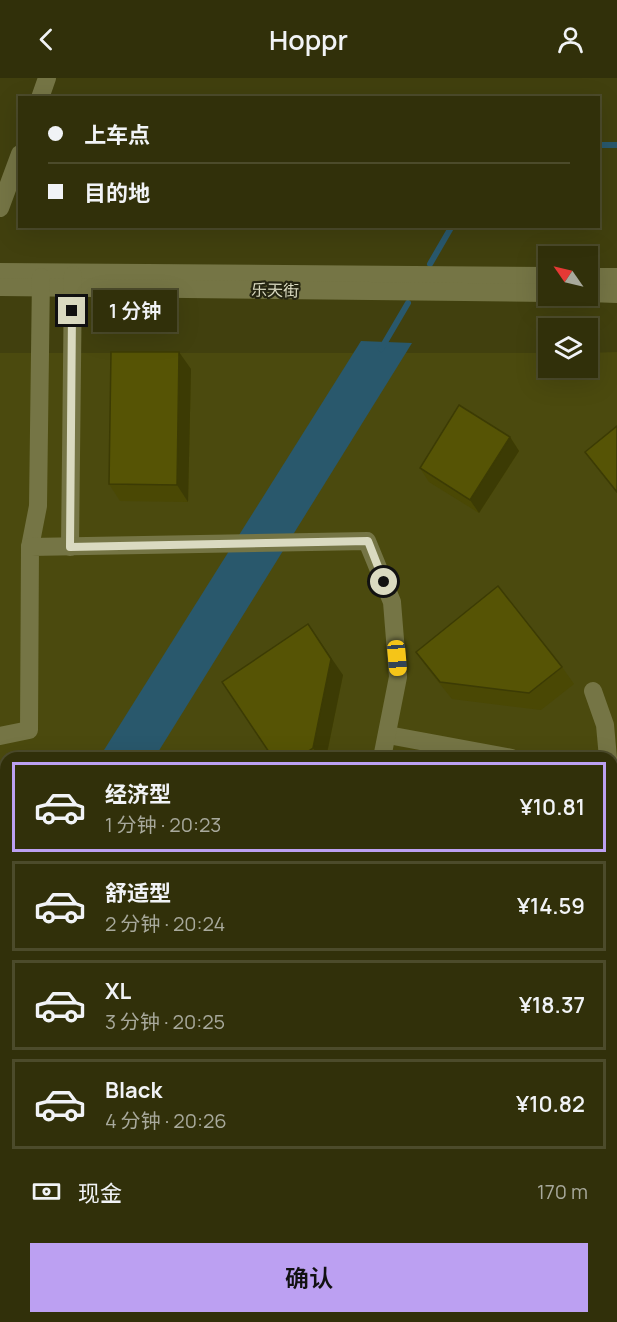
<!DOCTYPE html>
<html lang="zh">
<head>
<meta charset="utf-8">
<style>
	:root { --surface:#31300a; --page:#393813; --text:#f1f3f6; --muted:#a8a99c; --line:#4c4b2b; --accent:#bca0f2 }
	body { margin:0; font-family:Manrope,"Noto Sans SC",sans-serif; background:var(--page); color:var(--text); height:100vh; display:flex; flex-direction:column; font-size:22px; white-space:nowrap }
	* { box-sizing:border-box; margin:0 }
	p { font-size:20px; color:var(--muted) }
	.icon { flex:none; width:33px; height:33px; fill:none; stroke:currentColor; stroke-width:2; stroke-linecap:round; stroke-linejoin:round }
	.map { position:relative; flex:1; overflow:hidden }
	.sheet { position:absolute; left:0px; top:674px; width:618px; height:572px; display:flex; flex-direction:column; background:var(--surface); border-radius:18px 18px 0 0; box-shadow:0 6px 24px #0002,0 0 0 2px var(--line) }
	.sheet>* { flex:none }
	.banner { position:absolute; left:18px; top:18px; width:582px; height:132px; border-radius:0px; box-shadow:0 6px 24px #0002,0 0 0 2px var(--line); display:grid; align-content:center; height:132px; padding:0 30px; background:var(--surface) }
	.needle { width:39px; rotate:304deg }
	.tools { position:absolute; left:538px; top:168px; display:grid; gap:12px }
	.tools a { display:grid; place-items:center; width:60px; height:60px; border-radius:0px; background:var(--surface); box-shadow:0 6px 24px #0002,0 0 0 2px var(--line); font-size:30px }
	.end { position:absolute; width:27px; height:27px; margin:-14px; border:8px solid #dadac1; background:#111; box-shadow:0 0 0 3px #111 }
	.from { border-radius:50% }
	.bubble { position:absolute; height:42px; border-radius:0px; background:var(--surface); box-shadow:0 6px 24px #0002,0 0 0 2px var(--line); font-size:20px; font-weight:600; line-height:42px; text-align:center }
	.car { position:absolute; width:18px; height:36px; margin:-18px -9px; border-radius:8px; box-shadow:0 0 4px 2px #0007; background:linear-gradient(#f5c518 24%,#345 0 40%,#f5c518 0 76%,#345 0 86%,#f5c518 0) }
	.banner b { display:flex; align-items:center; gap:21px; height:57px; font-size:22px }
	.banner b+b { border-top:2px solid var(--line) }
	.banner i { width:15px; height:15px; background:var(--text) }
	ul { padding:10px 0 0; list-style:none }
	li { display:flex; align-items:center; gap:18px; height:90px; margin:0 12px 9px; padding:0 18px; border:3px solid var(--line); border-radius:0px }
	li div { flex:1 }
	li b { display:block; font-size:22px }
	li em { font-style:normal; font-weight:600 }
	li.active { border-color:var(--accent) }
	li>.icon { width:54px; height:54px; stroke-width:1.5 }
	.pay { display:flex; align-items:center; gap:15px; height:66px; padding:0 30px; font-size:22px }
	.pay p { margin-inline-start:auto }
	.cta { display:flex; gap:12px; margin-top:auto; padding:12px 30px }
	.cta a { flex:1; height:69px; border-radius:0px; background:var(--accent); color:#111; font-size:24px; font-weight:600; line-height:69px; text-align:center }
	header { display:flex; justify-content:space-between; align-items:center; height:78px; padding:0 30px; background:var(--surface); font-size:27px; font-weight:600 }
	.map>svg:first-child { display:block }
	.built { fill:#4b4a0e; fill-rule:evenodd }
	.water { fill:#29586c }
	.pier { fill:#41400e }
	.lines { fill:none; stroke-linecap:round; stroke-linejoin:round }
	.stream { stroke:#29586c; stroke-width:6 }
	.minor { stroke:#757545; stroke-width:18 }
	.wall { fill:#4a4804 }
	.shaded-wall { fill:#3c3b04 }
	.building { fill:#565405; stroke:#3c3b04; stroke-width:1.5 }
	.route { stroke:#dadac1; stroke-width:8 }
	.labels { text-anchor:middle; stroke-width:4.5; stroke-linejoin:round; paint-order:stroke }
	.street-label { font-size:16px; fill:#dadac1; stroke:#262612 }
</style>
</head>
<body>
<header><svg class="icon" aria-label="back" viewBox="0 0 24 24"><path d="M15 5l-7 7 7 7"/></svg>Hoppr<svg class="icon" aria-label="person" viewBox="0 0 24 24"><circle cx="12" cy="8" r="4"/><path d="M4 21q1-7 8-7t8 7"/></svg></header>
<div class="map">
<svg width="617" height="1244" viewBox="0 0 617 1244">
	<rect width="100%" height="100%" fill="#41400e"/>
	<path class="built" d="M 617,274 L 617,1244 L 0,1244 L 0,275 L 549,275 L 549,290 L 588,290 L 588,275 ZM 6,680 L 612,680 L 612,1239 L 6,1239 Z"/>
	<g class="water">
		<path d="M 361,263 L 412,265 L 155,679 L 99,680 Z"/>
		<path d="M 0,807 L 6,811 L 6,1147 L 0,1145 Z"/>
	</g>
	<path class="pier" d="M 6,930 L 6,988 L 0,983 L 0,934 L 2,935 Z"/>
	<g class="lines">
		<g class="stream">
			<path d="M 598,67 L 617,67"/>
			<path d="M 430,186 L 452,148"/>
			<path d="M 381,271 L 408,225"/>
		</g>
		<g class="minor">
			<path d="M 40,20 L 47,0"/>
			<path d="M 0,130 L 20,76"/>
			<path d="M 0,194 L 549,198"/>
			<path d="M 588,199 L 617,199"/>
			<path d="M 0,209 L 549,215"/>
			<path d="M 588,215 L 617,216"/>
			<path d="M 30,469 L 38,428 L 41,199"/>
			<path d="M 70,469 L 73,197"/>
			<path d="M 593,613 L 605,647 L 608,680"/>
			<path d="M 388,657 L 512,680"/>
			<path d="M 0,658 L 29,652 L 30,469 L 367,463 L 392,524 L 398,599 L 382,680"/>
			<path d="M 612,942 L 617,954"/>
			<path d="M 612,959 L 612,981 L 617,997"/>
			<path d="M 153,1244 L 160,1239"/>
		</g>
	</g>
	<g class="wall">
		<path d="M 191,291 L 188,424 L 120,423 L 109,406 Z"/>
		<path d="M 617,348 L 617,415 L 585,374 Z"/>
		<path d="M 510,359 L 519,373 L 479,435 L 429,404 L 420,390 Z"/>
		<path d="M 416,574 L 562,589 L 574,606 L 541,632 L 452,621 L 428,591 Z"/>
		<path d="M 343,597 L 326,680 L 273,680 Z"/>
		<rect x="0" y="1171" width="6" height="65"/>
	</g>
	<g class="shaded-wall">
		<path d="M 179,274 L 191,291 L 188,424 L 177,407 Z"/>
		<path d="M 510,359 L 519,373 L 479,435 L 470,422 Z"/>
		<path d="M 308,546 L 343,597 L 326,680 L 320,680 L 313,670 Z"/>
		<path d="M 311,1239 L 334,1239 L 330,1244 L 308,1244 Z"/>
	</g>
	<g class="building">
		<path d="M 111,274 L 179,274 L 177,407 L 109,406 Z"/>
		<path d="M 459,327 L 510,359 L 470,422 L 420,390 Z"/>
		<path d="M 617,348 L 617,414 L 585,374 Z"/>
		<path d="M 498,508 L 562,589 L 529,615 L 440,604 L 416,574 Z"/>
		<path d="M 308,546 L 331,581 L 313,670 L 298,680 L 273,680 L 222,604 Z"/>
		<rect x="0" y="1171" width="6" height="52"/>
		<path d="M 245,1239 L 311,1239 L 308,1244 L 246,1244 Z"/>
	</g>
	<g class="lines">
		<path class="route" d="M 72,233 L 70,469 L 368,463 L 384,504"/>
	</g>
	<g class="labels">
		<g class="street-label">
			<text transform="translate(275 212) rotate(1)" y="6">乐天街</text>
		</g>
	</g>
</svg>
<div class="tools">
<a><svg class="needle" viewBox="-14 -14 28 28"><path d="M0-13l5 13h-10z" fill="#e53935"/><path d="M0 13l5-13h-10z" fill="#a8a99c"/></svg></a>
<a><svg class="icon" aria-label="layers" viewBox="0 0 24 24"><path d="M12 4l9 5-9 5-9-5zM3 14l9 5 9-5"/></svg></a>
</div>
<i class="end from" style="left:384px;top:504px"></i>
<i class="end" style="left:72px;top:233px"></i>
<div class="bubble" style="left:93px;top:212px;width:84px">1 分钟</div>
<i class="car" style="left:397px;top:580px;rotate:175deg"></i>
<div class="banner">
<b><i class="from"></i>上车点</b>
<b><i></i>目的地</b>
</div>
<section class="sheet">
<ul>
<li class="active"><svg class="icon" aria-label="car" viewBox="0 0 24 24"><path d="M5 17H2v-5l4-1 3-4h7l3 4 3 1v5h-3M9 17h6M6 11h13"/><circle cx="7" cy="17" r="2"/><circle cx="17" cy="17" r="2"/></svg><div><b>经济型</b><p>1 分钟 · 20:23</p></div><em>¥10.81</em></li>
<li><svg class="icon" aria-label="car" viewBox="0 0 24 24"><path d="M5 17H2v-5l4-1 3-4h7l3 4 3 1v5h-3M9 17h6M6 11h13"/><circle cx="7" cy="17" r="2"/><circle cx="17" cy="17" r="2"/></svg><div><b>舒适型</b><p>2 分钟 · 20:24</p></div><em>¥14.59</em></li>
<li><svg class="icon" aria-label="car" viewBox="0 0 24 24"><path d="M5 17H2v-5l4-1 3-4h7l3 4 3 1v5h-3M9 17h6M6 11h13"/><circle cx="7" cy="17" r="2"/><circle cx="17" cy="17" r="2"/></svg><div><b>XL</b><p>3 分钟 · 20:25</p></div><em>¥18.37</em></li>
<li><svg class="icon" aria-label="car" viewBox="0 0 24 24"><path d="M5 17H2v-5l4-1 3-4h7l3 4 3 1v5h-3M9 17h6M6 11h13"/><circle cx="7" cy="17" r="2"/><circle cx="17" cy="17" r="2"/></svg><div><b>Black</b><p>4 分钟 · 20:26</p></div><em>¥10.82</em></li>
</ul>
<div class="pay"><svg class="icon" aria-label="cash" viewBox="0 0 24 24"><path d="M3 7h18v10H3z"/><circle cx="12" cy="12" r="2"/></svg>现金<p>170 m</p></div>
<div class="cta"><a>确认</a></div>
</section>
</div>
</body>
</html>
